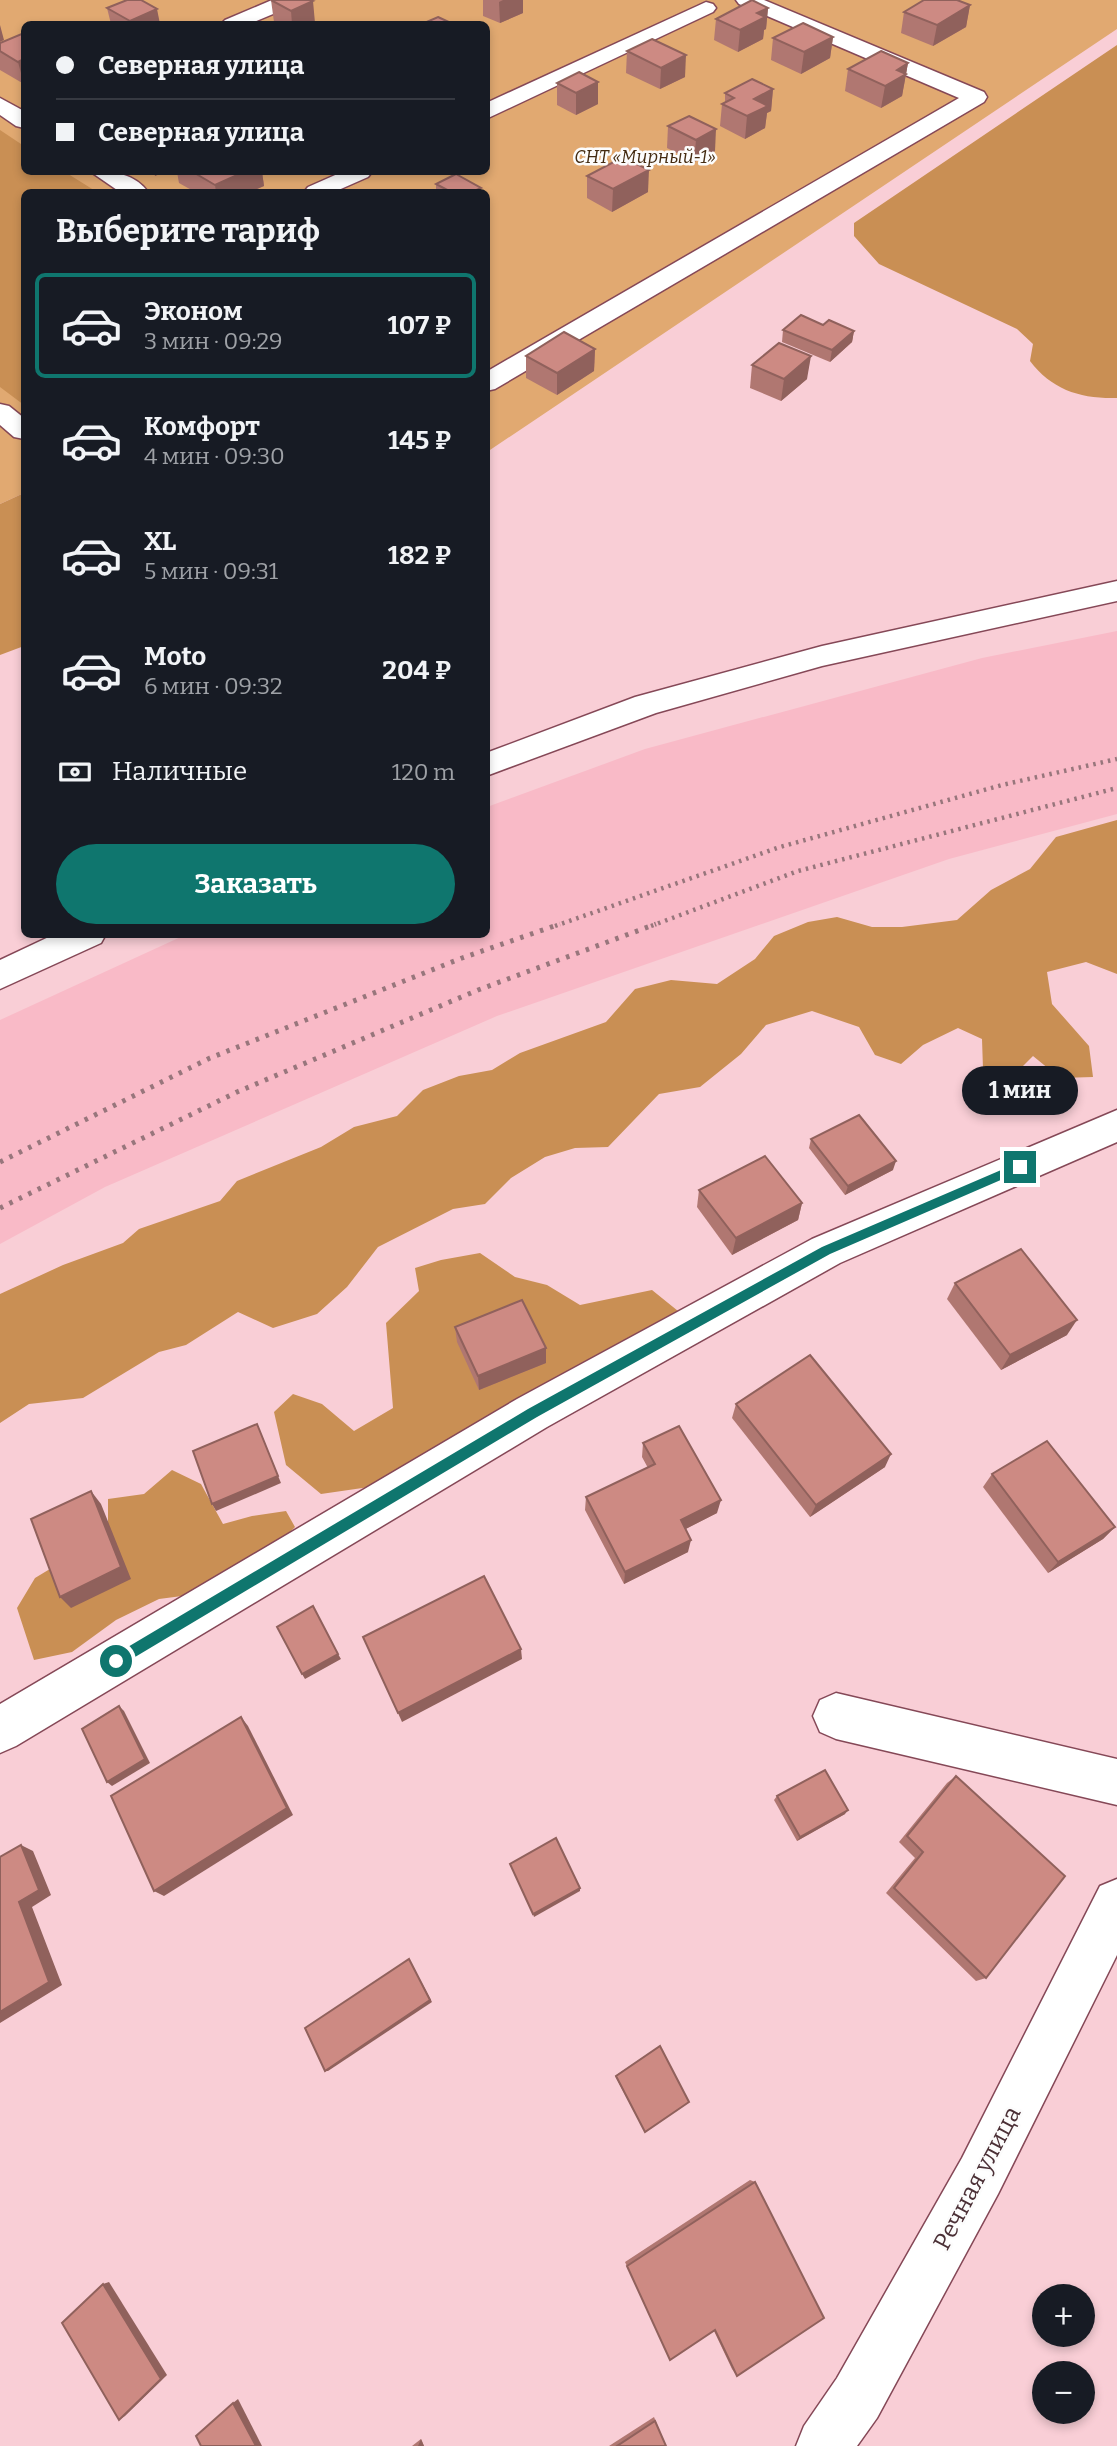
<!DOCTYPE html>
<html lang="ru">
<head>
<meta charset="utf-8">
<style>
	:root { --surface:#171b24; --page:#20242c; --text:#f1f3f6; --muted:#9ea1a6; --line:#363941; --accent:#0f766e }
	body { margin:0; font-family:Bitter,serif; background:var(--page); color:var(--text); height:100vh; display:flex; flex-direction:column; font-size:26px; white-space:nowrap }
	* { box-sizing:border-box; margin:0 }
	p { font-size:23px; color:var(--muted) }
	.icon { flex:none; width:38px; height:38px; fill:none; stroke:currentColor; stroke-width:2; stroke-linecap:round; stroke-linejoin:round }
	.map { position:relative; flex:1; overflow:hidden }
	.panel { position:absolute; left:21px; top:189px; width:469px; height:749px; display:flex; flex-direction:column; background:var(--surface); border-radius:10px; box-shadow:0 4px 10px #0003 }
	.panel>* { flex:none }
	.hud { position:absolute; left:21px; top:21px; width:469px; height:154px; border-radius:10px; box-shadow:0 4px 10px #0003; display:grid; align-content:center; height:154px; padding:0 35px; background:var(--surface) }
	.fabs { position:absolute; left:1032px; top:2284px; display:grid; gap:14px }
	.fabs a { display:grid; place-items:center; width:63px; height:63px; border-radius:50%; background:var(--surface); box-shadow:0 4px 10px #0003; font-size:35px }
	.end { position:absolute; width:32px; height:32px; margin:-16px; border:9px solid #0f766e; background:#fff; box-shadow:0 0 0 4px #fff }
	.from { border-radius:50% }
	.bubble { position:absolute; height:49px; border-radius:24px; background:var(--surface); box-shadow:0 4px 10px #0003; font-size:23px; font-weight:700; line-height:49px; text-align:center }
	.hud b { display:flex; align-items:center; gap:24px; height:66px; font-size:26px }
	.hud b+b { border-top:2px solid var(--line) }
	.hud i { width:18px; height:18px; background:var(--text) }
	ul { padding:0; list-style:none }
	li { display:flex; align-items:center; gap:21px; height:105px; margin:0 14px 10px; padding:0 21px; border:4px solid transparent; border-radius:10px }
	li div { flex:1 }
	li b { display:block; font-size:26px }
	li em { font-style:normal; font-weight:700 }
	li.active { border-color:var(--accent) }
	li>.icon { width:63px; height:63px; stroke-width:1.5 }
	h2 { padding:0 35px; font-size:32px; line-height:84px }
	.pay { display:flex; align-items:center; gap:18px; height:77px; padding:0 35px; font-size:26px }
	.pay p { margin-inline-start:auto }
	.button { display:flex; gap:14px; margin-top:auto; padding:14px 35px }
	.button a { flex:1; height:80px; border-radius:42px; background:var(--accent); color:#fff; font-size:28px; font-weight:700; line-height:80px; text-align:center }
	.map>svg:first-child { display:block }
	.built { fill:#f9bac7 }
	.green { fill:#e1a971; fill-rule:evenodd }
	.forest { fill:#c98f54 }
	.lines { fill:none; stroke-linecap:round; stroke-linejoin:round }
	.minor-casing { stroke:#854857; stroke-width:3 }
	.minor { fill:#fff; fill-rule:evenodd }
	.rail-far1 { stroke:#98767c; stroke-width:4.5; stroke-dasharray:2.5 5; stroke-linecap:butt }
	.rail { stroke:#98767c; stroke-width:5; stroke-dasharray:3.5 7; stroke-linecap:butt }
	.wall { fill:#b07771 }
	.shaded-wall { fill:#90615c }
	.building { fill:#cd8a83; stroke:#90615c; stroke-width:2 }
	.route { fill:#0f766e }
	.labels { text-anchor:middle; stroke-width:5; stroke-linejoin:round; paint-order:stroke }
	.far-park-label { font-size:18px; font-style:italic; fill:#442b11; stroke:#fcfcfc }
	.near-street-label { font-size:24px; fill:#4b3036; stroke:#fcfcfc }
</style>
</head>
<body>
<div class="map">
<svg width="1117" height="2446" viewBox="0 0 1117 2446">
	<rect width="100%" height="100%" fill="#f9ced6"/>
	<path class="built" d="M 1117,631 L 1117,814 L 949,859 L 497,1016 L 105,1187 L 0,1244 L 0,1020 L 185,935 L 486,934 L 487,807 L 645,749 L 982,658 Z"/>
	<path class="green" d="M 0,0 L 1117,0 L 1117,29 L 487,452 L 486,192 L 24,192 L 24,493 L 0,504 ZM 24,24 L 486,24 L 486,172 L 24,172 Z"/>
	<g class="forest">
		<path d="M 1117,45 L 1117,398 C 1081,399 1052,390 1030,361 L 1033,344 L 1017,329 L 879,264 L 854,236 L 854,223 Z"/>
		<path d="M 0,130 L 24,146 L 24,172 L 65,172 L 97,192 L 24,192 L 24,405 L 0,387 Z"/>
		<path d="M 24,493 L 24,646 L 0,655 L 0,504 Z"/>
		<path d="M 1117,820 L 1117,974 L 1086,962 L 1047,972 L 1052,1004 L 1089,1046 L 1093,1077 L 1060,1078 L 1033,1056 L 1014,1075 L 983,1069 L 982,1039 L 958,1028 L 923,1045 L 901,1064 L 875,1055 L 859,1027 L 812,1011 L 766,1025 L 741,1054 L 700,1087 L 659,1094 L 608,1147 L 575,1148 L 545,1157 L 511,1178 L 485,1204 L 453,1209 L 378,1247 L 347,1287 L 317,1314 L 273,1328 L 238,1312 L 186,1345 L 159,1352 L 83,1398 L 29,1404 L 0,1423 L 0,1294 L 63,1265 L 123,1243 L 139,1229 L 220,1201 L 237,1181 L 321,1147 L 354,1127 L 397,1116 L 423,1090 L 459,1076 L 492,1070 L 520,1053 L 606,1022 L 635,989 L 671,980 L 717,984 L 755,959 L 774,936 L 808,922 L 837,917 L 872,927 L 902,927 L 957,920 L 991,890 L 1030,869 L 1056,837 Z"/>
		<path d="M 480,1253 L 515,1277 L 547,1285 L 580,1305 L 652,1290 L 678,1311 L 671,1328 L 383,1485 L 321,1494 L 286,1465 L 274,1412 L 293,1394 L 322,1404 L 354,1431 L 393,1408 L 386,1323 L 419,1291 L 415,1268 L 441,1260 Z"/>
		<path d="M 172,1470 L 201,1484 L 223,1524 L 252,1516 L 286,1511 L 295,1527 L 271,1552 L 205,1593 L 159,1599 L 116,1620 L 72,1652 L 34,1660 L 17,1608 L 35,1578 L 83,1549 L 108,1525 L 108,1499 L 144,1494 Z"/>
	</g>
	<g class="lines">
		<g class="minor-casing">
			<g id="minor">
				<path d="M 272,0 L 300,0 L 297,4 L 249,24 L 221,24 L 225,20 Z"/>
				<path d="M 736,0 L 764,0 L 984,92 L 987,97 L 984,102 L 495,389 L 486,391 L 486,372 L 959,98 L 739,4 Z"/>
				<path d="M 706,2 L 713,4 L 716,8 L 713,12 L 486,119 L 486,103 Z"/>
				<path d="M 0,98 L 24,111 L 24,128 L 16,126 L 0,115 Z"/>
				<path d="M 91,172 C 112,170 135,174 148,192 L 120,192 Z"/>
				<path d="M 342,172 L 372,172 L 368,177 L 334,192 L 304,192 L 308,187 Z"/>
				<path d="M 0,404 L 9,406 L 24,418 L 24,439 L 14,437 L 0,425 Z"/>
				<path d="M 1117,581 L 1117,601 L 822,666 L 656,713 L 486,776 L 486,753 L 635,697 L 822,646 Z"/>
				<path d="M 55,934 L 106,934 L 101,943 L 0,989 L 0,960 Z"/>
				<path d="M 1117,1110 L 1117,1142 L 840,1263 L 547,1427 L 16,1746 L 0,1753 L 0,1704 L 517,1399 L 812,1239 Z"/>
				<path d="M 836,1693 L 1117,1759 L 1117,1805 L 836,1739 L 820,1732 L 813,1716 L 820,1700 Z"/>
				<path d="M 1117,1879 L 1117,1955 L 998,2194 L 877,2418 L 857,2446 L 796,2446 L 804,2426 L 837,2378 L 962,2158 L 1100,1886 Z"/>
			</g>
		</g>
		<use href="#minor" class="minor"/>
		<g class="rail-far1">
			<path d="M 555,926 L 780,847 L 1002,785 L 1117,759"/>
			<path d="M 651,926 L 798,871 L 1117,788"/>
		</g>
		<g class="rail">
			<path d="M 0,1162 L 210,1058 L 462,958 L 560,924"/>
			<path d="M 0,1208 L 237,1092 L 478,990 L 656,924"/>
		</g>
	</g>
	<g class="wall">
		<path d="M 271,0 L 315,23 L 311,24 L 279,24 L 274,22 Z"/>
		<path d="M 483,0 L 523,0 L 523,13 L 500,23 L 483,16 Z"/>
		<path d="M 970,5 L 966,27 L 933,46 L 901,33 L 904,12 Z"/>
		<path d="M 107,8 L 160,24 L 111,24 Z"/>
		<path d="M 768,8 L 766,29 L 764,30 L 763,39 L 738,52 L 714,40 L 716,19 Z"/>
		<path d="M 24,33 L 24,84 L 0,70 L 0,43 Z"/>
		<path d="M 833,37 L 830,58 L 801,74 L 771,60 L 773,38 Z"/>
		<path d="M 627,51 L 685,77 L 660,89 L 626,73 Z"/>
		<path d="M 908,63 L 902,96 L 881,108 L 845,91 L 848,69 Z"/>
		<path d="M 557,83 L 598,104 L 576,115 L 557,105 Z"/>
		<path d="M 773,89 L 771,111 L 767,113 L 765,128 L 745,139 L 720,126 L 722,104 L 725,103 L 725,93 Z"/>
		<path d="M 689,116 L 715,151 L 694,162 L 667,148 L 668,126 Z"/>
		<path d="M 177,172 L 262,172 L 264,186 L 250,192 L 195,192 L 179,183 Z"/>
		<path d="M 587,176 L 648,192 L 612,212 L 587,198 Z"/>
		<path d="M 436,184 L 481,192 L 436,192 Z"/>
		<path d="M 823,325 L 854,331 L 852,342 L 830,362 L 782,342 L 783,330 Z"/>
		<path d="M 595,349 L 594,371 L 557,395 L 526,378 L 526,356 Z"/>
		<path d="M 752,365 L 807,379 L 781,401 L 750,388 Z"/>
		<path d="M 811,1139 L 893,1170 L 845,1195 L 809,1148 Z"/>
		<path d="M 699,1190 L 802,1203 L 798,1220 L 732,1255 L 697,1207 Z"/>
		<path d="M 955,1283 L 1067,1335 L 1001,1370 L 947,1299 Z"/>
		<path d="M 455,1327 L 546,1363 L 479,1390 L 457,1342 Z"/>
		<path d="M 736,1404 L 885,1467 L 810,1517 L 732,1418 Z"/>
		<path d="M 643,1443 L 717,1513 L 685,1529 L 688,1552 L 624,1584 L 585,1510 L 586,1497 L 648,1468 L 642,1457 Z"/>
		<path d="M 992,1474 L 1115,1527 L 1103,1539 L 1048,1573 L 983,1487 Z"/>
		<path d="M 956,1776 L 986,1978 L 976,1981 L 886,1893 L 915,1858 L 899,1842 L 947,1783 Z"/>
		<path d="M 777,1796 L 845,1814 L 797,1841 L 774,1800 Z"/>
		<path d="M 660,2046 L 645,2132 L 615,2076 Z"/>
		<path d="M 750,2180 L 755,2182 L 737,2376 L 732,2369 L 714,2331 L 670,2360 L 625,2262 Z"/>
		<path d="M 654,2417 L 666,2446 L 609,2446 Z"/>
		<path d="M 421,2439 L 424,2446 L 412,2446 Z"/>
	</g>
	<g class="shaded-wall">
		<path d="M 503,0 L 523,0 L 523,13 L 500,23 L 499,2 Z"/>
		<path d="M 313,1 L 315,23 L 311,24 L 292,24 L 291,11 Z"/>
		<path d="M 970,5 L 966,27 L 933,46 L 937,25 Z"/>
		<path d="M 768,8 L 766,29 L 764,30 L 763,39 L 738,52 L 740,30 L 757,13 Z"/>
		<path d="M 157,9 L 160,24 L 131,24 L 130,21 Z"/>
		<path d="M 0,25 L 4,40 L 0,42 Z"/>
		<path d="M 833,37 L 830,58 L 801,74 L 804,52 Z"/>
		<path d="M 686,55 L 685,77 L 660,89 L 661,68 Z"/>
		<path d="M 24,59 L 24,84 L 18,62 Z"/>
		<path d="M 908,63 L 902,96 L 881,108 L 885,86 L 897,70 Z"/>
		<path d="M 598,82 L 598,104 L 576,115 L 576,93 Z"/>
		<path d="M 773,89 L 771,111 L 767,113 L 765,128 L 745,139 L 747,116 L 754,99 Z"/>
		<path d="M 716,129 L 715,151 L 694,162 L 696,140 Z"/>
		<path d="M 649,170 L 648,192 L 612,212 L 613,189 Z"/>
		<path d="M 154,172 L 165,172 L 155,176 Z"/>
		<path d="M 244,172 L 262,172 L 264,186 L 250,192 L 216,192 L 215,185 Z"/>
		<path d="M 481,188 L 481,192 L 472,192 Z"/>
		<path d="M 854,331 L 852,342 L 830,362 L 832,350 Z"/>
		<path d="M 595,349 L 594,371 L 557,395 L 557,373 Z"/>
		<path d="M 811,356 L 807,379 L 781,401 L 784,379 Z"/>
		<path d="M 896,1161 L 893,1170 L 845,1195 L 848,1186 Z"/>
		<path d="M 802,1203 L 798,1220 L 732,1255 L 736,1238 Z"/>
		<path d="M 1077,1320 L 1067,1335 L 1001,1370 L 1010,1355 Z"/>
		<path d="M 546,1348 L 546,1363 L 479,1390 L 478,1376 Z"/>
		<path d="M 257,1424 L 281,1483 L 216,1511 L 212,1504 Z"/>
		<path d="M 891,1454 L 885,1467 L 810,1517 L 816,1505 Z"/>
		<path d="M 91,1491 L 101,1504 L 131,1579 L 71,1608 L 60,1597 Z"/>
		<path d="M 721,1500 L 717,1513 L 678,1533 L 681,1520 Z"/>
		<path d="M 1115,1527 L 1103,1539 L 1048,1573 L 1058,1562 Z"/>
		<path d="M 691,1540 L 688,1552 L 624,1584 L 625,1572 Z"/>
		<path d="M 521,1649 L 522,1659 L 402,1722 L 398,1713 Z"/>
		<path d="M 338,1654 L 341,1659 L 305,1679 L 302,1674 Z"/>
		<path d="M 119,1706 L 124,1711 L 150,1763 L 112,1786 L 107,1782 Z"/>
		<path d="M 241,1717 L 248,1726 L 293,1815 L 164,1896 L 154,1891 Z"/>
		<path d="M 848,1810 L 845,1814 L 797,1841 L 800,1837 Z"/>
		<path d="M 21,1845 L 33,1851 L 51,1895 L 32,1907 L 62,1985 L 0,2023 L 0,2012 L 19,1902 Z"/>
		<path d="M 580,1888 L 580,1891 L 534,1917 L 533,1914 Z"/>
		<path d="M 409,1959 L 432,2002 L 328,2071 L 325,2071 Z"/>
		<path d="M 109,2282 L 167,2375 L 125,2416 L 119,2420 L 103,2284 Z"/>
		<path d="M 238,2399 L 262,2446 L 256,2446 L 233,2403 Z"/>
		<path d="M 421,2439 L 424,2446 L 418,2446 Z"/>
	</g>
	<g class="building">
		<path d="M 127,0 L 141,0 L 157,9 L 130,21 L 107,8 Z"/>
		<path d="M 271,0 L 310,0 L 313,1 L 291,11 Z"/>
		<path d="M 752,0 L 768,8 L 757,13 L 765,17 L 740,30 L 716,19 Z"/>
		<path d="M 924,0 L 957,0 L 970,5 L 937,25 L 904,12 Z"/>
		<path d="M 438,17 L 453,24 L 422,24 Z"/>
		<path d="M 803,23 L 833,37 L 804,52 L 773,38 Z"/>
		<path d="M 24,33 L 24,59 L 18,62 L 0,51 L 0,43 Z"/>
		<path d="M 652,39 L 686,55 L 661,68 L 627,51 Z"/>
		<path d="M 881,51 L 908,63 L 897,70 L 906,74 L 885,86 L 848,69 Z"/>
		<path d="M 579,72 L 598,82 L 576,93 L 557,83 Z"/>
		<path d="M 752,79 L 773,89 L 754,99 L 768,106 L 747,116 L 722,104 L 734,98 L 725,93 Z"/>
		<path d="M 689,116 L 716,129 L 696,140 L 668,126 Z"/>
		<path d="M 623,157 L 649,170 L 613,189 L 587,176 Z"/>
		<path d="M 193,172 L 244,172 L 215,185 Z"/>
		<path d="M 456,174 L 481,188 L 472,192 L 451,192 L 436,184 Z"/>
		<path d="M 801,315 L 823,325 L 829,320 L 854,331 L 832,350 L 783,330 Z"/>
		<path d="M 564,332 L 595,349 L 557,373 L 526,356 Z"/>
		<path d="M 779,343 L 811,356 L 784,379 L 752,365 Z"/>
		<path d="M 859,1115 L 896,1161 L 848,1186 L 811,1139 Z"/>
		<path d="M 765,1156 L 802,1203 L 736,1238 L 699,1190 Z"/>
		<path d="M 1021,1249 L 1077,1320 L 1010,1355 L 955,1283 Z"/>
		<path d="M 522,1300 L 546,1348 L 478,1376 L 455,1327 Z"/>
		<path d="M 810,1355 L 891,1454 L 816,1505 L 736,1404 Z"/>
		<path d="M 257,1424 L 278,1476 L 212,1504 L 193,1451 Z"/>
		<path d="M 679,1426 L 721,1500 L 681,1520 L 691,1540 L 625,1572 L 586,1497 L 655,1464 L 643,1443 Z"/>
		<path d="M 1047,1441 L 1115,1527 L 1058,1562 L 992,1474 Z"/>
		<path d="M 91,1491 L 121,1567 L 60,1597 L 31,1519 Z"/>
		<path d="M 484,1576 L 521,1649 L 398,1713 L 363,1637 Z"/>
		<path d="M 313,1606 L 338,1654 L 302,1674 L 277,1627 Z"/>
		<path d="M 119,1706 L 145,1759 L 107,1782 L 82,1729 Z"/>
		<path d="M 241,1717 L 287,1808 L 154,1891 L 111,1796 Z"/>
		<path d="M 825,1770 L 848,1810 L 800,1837 L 777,1796 Z"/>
		<path d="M 956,1776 L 1065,1876 L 986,1978 L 894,1888 L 923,1852 L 907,1836 Z"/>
		<path d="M 556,1838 L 580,1888 L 533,1914 L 510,1864 Z"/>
		<path d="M 21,1845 L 39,1890 L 19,1902 L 49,1982 L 0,2012 L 0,1857 Z"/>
		<path d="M 409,1959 L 430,2000 L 325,2071 L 305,2028 Z"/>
		<path d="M 660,2046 L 689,2102 L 645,2132 L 616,2076 Z"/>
		<path d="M 755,2182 L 824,2318 L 737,2376 L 715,2330 L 670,2360 L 627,2266 Z"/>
		<path d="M 103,2284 L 161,2379 L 119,2420 L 62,2323 Z"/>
		<path d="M 233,2403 L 256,2446 L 201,2446 L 196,2436 Z"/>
		<path d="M 655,2421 L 666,2446 L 617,2446 Z"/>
	</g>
	<path class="route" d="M 1020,1162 L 1025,1167 L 1024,1170 L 830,1254 L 537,1417 L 120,1666 L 111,1666 L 111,1657 L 528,1409 L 822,1247 Z"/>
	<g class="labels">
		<g class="far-park-label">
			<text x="645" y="163">СНТ «Мирный-1»</text>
		</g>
		<g class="near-street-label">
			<text transform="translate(977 2178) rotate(-62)" y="8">Речная улица</text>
		</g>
	</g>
</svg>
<div class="fabs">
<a>+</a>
<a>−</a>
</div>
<i class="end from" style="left:116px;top:1661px"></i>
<i class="end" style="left:1020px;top:1167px"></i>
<div class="bubble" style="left:962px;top:1066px;width:116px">1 мин</div>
<div class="hud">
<b><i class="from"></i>Северная улица</b>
<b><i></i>Северная улица</b>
</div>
<section class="panel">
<h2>Выберите тариф</h2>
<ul>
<li class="active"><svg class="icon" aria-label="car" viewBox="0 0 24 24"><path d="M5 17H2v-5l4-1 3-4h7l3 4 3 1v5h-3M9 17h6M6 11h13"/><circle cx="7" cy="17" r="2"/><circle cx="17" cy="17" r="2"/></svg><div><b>Эконом</b><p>3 мин · 09:29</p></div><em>107 ₽</em></li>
<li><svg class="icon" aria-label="car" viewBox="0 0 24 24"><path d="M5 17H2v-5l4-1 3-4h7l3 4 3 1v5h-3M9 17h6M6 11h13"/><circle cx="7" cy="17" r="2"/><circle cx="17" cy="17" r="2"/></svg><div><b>Комфорт</b><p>4 мин · 09:30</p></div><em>145 ₽</em></li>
<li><svg class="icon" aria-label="car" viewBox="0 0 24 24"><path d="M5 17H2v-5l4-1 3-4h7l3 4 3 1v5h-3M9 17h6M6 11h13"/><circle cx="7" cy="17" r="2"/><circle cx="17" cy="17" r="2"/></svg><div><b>XL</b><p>5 мин · 09:31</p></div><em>182 ₽</em></li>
<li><svg class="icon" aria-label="car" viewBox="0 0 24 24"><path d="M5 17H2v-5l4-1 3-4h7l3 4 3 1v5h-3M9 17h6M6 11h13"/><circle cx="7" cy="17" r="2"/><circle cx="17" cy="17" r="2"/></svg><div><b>Moto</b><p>6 мин · 09:32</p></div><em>204 ₽</em></li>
</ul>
<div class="pay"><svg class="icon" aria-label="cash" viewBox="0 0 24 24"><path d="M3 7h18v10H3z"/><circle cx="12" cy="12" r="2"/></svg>Наличные<p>120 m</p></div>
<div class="button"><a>Заказать</a></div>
</section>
</div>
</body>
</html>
